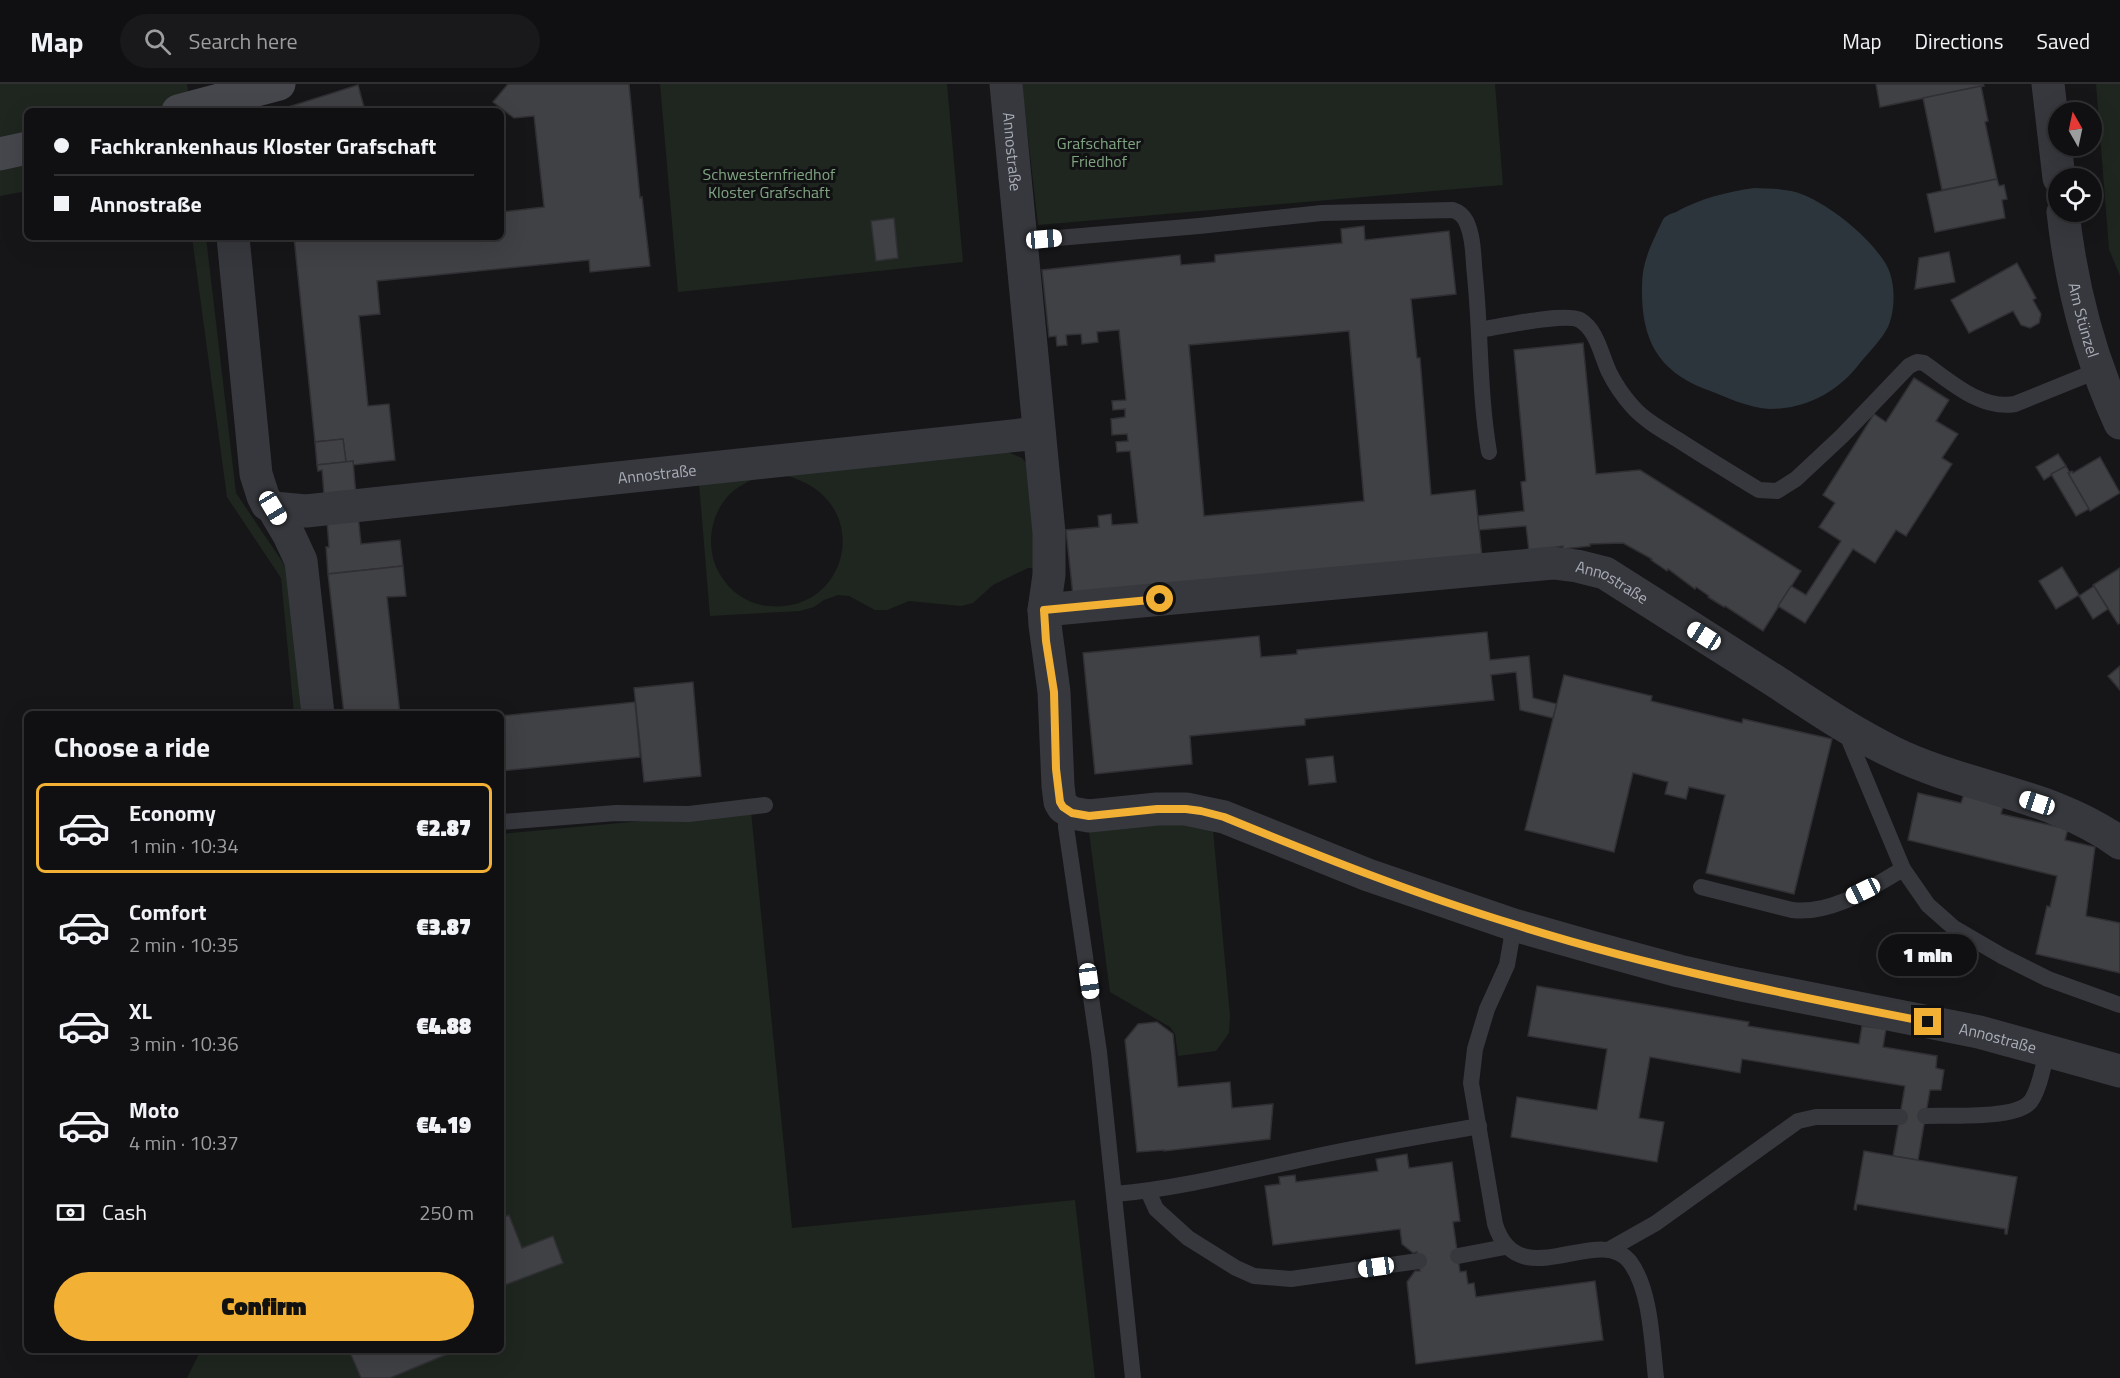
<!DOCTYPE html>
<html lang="en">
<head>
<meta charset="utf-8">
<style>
	:root { --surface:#101012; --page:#19191b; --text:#f1f3f6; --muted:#9c9d9f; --line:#303032; --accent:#f2b134 }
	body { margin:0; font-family:"Titillium Web",sans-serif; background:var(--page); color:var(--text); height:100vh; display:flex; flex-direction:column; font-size:22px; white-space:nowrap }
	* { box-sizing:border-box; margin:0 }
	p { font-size:20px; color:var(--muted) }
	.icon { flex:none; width:33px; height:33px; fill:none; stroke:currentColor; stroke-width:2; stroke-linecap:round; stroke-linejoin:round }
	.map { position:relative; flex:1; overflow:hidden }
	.side { position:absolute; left:24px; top:627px; width:480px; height:642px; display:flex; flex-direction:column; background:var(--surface); border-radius:9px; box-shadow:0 6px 24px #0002,0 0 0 2px var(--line) }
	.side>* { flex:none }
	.guide { position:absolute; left:24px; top:24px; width:480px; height:132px; border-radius:9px; box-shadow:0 6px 24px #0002,0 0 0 2px var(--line); display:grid; align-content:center; height:132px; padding:0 30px; background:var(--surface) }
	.needle { width:39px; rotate:351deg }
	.buttons { position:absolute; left:2048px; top:18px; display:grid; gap:12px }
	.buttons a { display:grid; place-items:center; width:54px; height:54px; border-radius:50%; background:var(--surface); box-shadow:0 6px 24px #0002,0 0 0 2px var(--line); font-size:30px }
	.end { position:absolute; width:27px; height:27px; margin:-14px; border:8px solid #f2b134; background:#111; box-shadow:0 0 0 3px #111 }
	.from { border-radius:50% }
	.bubble { position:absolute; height:42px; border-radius:21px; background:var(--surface); box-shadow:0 6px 24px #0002,0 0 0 2px var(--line); font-size:20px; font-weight:800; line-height:42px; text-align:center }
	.car { position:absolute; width:18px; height:36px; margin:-18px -9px; border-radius:8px; box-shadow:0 0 4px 2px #0007; background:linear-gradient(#fff 24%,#345 0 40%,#fff 0 76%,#345 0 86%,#fff 0) }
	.guide b { display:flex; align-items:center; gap:21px; height:57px; font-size:22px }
	.guide b+b { border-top:2px solid var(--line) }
	.guide i { width:15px; height:15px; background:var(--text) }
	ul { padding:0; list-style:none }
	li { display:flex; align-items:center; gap:18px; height:90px; margin:0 12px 9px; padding:0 18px; border:3px solid transparent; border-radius:9px }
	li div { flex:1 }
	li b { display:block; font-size:22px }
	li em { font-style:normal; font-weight:800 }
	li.active { border-color:var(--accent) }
	li>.icon { width:54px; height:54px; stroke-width:1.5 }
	h2 { padding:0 30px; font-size:27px; line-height:72px }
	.pay { display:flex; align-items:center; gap:15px; height:66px; padding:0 30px; font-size:22px }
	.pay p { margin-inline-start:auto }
	.primary-button { display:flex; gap:12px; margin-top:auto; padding:12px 30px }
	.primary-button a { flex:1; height:69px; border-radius:36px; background:var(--accent); color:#111; font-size:24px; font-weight:800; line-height:69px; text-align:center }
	header { display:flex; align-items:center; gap:36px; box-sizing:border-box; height:84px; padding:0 30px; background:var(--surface); border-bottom:2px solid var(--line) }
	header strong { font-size:28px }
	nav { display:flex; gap:33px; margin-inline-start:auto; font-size:21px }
	.search { width:420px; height:54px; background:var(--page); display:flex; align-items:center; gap:15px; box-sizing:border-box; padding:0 21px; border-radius:33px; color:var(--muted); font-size:22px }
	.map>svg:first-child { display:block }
	.green { fill:#1e261f }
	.water { fill:#2c353c }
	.building { fill:#404145; stroke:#303034; stroke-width:1.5; fill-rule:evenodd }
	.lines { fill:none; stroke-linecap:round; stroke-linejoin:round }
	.lane { stroke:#37383d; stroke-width:16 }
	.street { stroke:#37383d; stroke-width:33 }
	.secondary { stroke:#45474d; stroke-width:33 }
	.route { stroke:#f2b134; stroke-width:8 }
	.labels { text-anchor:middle; stroke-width:6; stroke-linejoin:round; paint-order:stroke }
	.park-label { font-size:16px; fill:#7fa381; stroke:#111113 }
	.street-label { font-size:16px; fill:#a8adb8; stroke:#111113 }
</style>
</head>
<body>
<header>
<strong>Map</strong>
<div class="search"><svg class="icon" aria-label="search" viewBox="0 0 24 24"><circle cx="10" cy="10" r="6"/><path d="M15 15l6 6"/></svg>Search here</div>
<nav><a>Map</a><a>Directions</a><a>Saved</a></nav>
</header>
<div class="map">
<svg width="2120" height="1294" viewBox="0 0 2120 1294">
	<rect width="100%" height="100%" fill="#161618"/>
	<g class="green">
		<path d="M 0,0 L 187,0 L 191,27 L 27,27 L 27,107 L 0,112 Z"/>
		<path d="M 660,0 L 947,0 L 963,178 L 678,208 Z"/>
		<path d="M 1022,0 L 1495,0 L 1503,101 L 1038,141 Z"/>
		<path d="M 2096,0 L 2120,0 L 2120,192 L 2109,165 Z"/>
		<path d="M 192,153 L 206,153 L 236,409 L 290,489 L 306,630 L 294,630 L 281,494 L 227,413 Z"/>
		<path d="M 1005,367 L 1022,374 L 1027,380 L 1040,484 L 1028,484 L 993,501 L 973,519 L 961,522 L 909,517 L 887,526 L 875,526 L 849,512 L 838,511 L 824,516 L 814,523 L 800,527 L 710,532 L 699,399 L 759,392 C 748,398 736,403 728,412 C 709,433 705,468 721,492 C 731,509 750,521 769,522 C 853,530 877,408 778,390 Z"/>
		<path d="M 751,727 L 792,1144 L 1075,1116 L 1095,1294 L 187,1294 L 201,1266 L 501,1266 L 501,750 Z"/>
		<path d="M 1160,737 L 1213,746 L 1230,932 L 1229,949 L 1216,967 L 1178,972 L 1175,950 L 1170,943 L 1110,908 L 1089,748 Z"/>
	</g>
	<path class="water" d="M 1754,104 C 1770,105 1789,104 1804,111 C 1832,123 1867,151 1884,177 C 1896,194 1896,224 1888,243 C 1882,255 1869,268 1860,279 C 1839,307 1807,325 1770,325 C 1748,324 1726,313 1705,305 C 1656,286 1641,253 1642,202 C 1642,181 1649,165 1658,146 C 1660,142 1662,137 1664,134 C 1667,131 1673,129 1676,128 C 1701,114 1727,108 1754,104 Z"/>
	<g class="building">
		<path d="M 508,0 L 629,0 L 640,114 L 642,113 L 650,182 L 590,188 L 589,176 L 377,197 L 380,230 L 359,232 L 368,322 L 389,320 L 395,376 L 353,381 L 353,377 L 346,378 L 343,355 L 315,358 L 294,153 L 501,153 L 501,128 L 544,123 L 534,32 L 514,34 L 493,18 Z"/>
		<path d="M 1876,0 L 1983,0 L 1984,2 L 1880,23 Z"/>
		<path d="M 358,1 L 365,27 L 285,27 L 285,24 Z"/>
		<path d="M 1981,2 L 1988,37 L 1985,38 L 1997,95 L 1942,106 L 1923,14 Z"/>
		<path d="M 1997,95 L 1999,102 L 2004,101 L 2007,115 L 2002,116 L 2005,134 L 1935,148 L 1927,110 Z"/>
		<path d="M 894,134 L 898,174 L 876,177 L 871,137 Z"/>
		<path d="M 1364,142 L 1365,156 L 1449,147 L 1456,210 L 1411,215 L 1417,274 L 1420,274 L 1431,411 L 1475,406 L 1482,473 L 1073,512 L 1066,446 L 1099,443 L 1098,432 L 1111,430 L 1112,441 L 1138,439 L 1130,367 L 1117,368 L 1116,358 L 1128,357 L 1127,350 L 1112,351 L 1111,335 L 1125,333 L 1125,325 L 1113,326 L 1112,317 L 1126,316 L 1119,246 L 1097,248 L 1098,258 L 1082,260 L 1081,250 L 1066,251 L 1067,261 L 1057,262 L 1056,252 L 1049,253 L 1042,186 L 1180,171 L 1181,181 L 1215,178 L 1215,171 L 1342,159 L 1341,145 ZM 1349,247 L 1364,417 L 1204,432 L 1189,261 Z"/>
		<path d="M 1949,168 L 1955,198 L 1915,205 L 1919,174 Z"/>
		<path d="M 2017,179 L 2036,214 L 2033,216 L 2041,230 L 2039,239 L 2030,244 L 2021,241 L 2013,227 L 1969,249 L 1951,216 Z"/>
		<path d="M 1583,259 L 1596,390 L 1640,386 L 1801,487 L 1763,547 L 1725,522 L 1724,523 L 1708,513 L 1709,512 L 1696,503 L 1695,505 L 1668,485 L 1667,487 L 1651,476 L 1652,475 L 1623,459 L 1590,460 L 1590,462 L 1563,465 L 1563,462 L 1529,467 L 1526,442 L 1479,446 L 1478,432 L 1524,427 L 1521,398 L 1526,397 L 1514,266 Z"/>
		<path d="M 1914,294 L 1949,316 L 1936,337 L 1958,350 L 1942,374 L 1952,380 L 1906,452 L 1896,446 L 1875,479 L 1853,465 L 1805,539 L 1778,522 L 1791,502 L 1806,511 L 1841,457 L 1819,443 L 1835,419 L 1823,411 L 1874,330 L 1886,338 Z"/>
		<path d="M 343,355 L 346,378 L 317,381 L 315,358 Z"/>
		<path d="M 2058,370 L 2066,382 L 2044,396 L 2036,383 Z"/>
		<path d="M 2100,373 L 2120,409 L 2090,427 L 2068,389 L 2072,387 L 2073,389 Z"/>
		<path d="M 353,377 L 356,411 L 324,410 L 322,386 L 318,387 L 317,381 Z"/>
		<path d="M 2066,382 L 2070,389 L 2068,389 L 2089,425 L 2076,432 L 2051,390 Z"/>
		<path d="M 356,411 L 361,460 L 400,456 L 403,482 L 328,490 L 326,463 L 329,463 L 327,437 Z"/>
		<path d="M 403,482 L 406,512 L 387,513 L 400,630 L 344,630 L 328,490 Z"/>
		<path d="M 2062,483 L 2079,511 L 2056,525 L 2039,497 Z"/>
		<path d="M 2120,484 L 2120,539 L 2118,540 L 2093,501 Z"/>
		<path d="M 2094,502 L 2108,525 L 2093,535 L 2079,512 Z"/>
		<path d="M 1487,548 L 1490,576 L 1529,572 L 1533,614 L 1557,620 L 1553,634 L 1520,626 L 1516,588 L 1491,591 L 1494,616 L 1305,635 L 1305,641 L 1190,652 L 1192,680 L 1095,690 L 1083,569 L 1259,552 L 1261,573 L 1297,570 L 1297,566 Z"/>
		<path d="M 2120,582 L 2120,606 L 2108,592 Z"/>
		<path d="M 1564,591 L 1652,612 L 1651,617 L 1742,639 L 1743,635 L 1832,655 L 1794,810 L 1706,789 L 1725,711 L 1689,703 L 1686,715 L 1665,710 L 1668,698 L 1633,689 L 1614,768 L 1525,746 Z"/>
		<path d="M 693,598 L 701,692 L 644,698 L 634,604 Z"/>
		<path d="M 635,618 L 640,673 L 501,687 L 501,632 Z"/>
		<path d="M 1333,672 L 1336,698 L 1309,701 L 1306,675 Z"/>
		<path d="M 1918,709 L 1961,719 L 1964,710 L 2004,719 L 2001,730 L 2068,745 L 2065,756 L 2095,763 L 2086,832 L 2120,839 L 2120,889 L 2036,870 L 2047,822 L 2050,823 L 2057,792 L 1908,756 Z"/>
		<path d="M 1537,902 L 1749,938 L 1748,942 L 1859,960 L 1862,942 L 1886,945 L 1883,963 L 1937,972 L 1936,984 L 1944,986 L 1941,1006 L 1930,1006 L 1918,1076 L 1893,1072 L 1905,1002 L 1742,975 L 1740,989 L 1650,973 L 1639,1034 L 1664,1038 L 1657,1078 L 1511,1053 L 1517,1013 L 1597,1026 L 1607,965 L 1528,952 Z"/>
		<path d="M 1157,938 L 1173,950 L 1178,1003 L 1230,998 L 1232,1024 L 1273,1020 L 1270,1055 L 1164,1067 L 1164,1066 L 1137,1068 L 1125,956 L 1138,940 Z"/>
		<path d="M 1864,1067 L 2017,1093 L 2007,1150 L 2005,1150 L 2005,1145 L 1857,1120 L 1856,1126 L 1854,1125 Z"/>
		<path d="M 1407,1070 L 1409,1084 L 1452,1078 L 1460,1137 L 1453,1138 L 1460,1188 L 1466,1187 L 1468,1200 L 1474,1199 L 1476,1213 L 1595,1197 L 1603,1256 L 1416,1280 L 1407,1198 L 1415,1187 L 1420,1187 L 1417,1168 L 1413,1169 L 1402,1160 L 1400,1145 L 1273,1161 L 1265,1102 L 1280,1100 L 1279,1093 L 1295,1091 L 1296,1098 L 1378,1087 L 1376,1075 Z"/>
		<path d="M 509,1131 L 522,1164 L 553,1152 L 563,1179 L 505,1201 L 501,1192 L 501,1134 Z"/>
		<path d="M 349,1266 L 457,1266 L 390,1294 L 361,1294 Z"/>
	</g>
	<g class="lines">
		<g class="lane">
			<path d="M 1022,157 L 1199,142 L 1322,129 L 1453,126 C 1459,128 1463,131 1466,137 C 1474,154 1473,174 1475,192 C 1481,251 1479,310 1489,368"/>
			<path d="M 1479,246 C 1499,243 1564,228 1580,236 C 1597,246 1601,271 1609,288 C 1615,300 1623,312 1632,322 C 1645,337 1664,347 1680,357 C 1706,374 1733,390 1759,406 L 1777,407 L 1796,395 L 1842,352 L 1909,282 L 1917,278 L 1924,279 C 1951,298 1981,326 2015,320 L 2099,286"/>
			<path d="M 1845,646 L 1903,785 L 1928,821 L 1954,844 L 2002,872 L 2048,895 L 2120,921"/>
			<path d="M 1066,726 L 1066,743 L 1099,968 L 1133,1294"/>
			<path d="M 501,738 L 616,729 L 689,730 L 765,721"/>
			<path d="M 1701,803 L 1792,826 C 1832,831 1870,804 1903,785"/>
			<path d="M 1514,841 L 1507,881 L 1487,925 L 1475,965 L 1471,999 L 1495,1140 C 1518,1214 1599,1138 1630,1178 C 1651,1206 1652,1260 1656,1294"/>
			<path d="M 1925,1032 C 1949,1031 2011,1035 2028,1020 C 2038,1012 2044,980 2047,967"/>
			<path d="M 1148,1107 L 1156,1125 L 1188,1154 L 1236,1184 L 1254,1192 L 1291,1195 L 1419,1177"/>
			<path d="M 1115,1110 C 1182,1104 1247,1087 1313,1073 C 1368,1061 1423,1052 1479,1042"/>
			<path d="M 1610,1165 L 1656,1139 L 1798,1037 L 1816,1033 L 1900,1033"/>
			<path d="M 1458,1172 L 1505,1163"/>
		</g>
		<g class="street">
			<path id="s1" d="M 1006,0 L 1049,449 L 1049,491 L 1044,526 L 1045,541 L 1054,608 L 1058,702 L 1060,718 L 1063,723 L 1072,729 L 1089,732 L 1157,725 L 1186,725 L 1224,733 L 1368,791 L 1514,841 L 1595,864 L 1679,887 L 1737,900 L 1979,948 L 2120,987"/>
			<path d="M 2048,0 L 2059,94"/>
			<path id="s2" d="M 2063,128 C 2071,201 2089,271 2120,339"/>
			<path d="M 233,153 L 256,390 L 263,412 L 267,420 L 273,424 L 289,451 L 301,477 L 318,630"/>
			<path id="s3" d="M 273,424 L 306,427 L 1039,349"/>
			<path id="s4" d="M 1044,526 L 1553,479 L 1577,482 L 1605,489 C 1662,525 1718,561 1775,597 C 1813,622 1851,648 1892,668 C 1965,704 2054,710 2120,759"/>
		</g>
		<g class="secondary">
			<path d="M 178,27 L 279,0"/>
			<path d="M 0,70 L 27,64"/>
		</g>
	</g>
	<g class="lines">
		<path class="route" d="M 1160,515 L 1044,526 L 1046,557 L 1054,608 L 1056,685 L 1060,718 L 1063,723 L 1072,729 L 1089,732 L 1157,725 L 1186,725 L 1201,727 L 1224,733 C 1319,772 1415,810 1513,840 C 1649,883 1789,911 1928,938"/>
	</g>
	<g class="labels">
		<g class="park-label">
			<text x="1099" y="65">Grafschafter<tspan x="1099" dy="18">Friedhof</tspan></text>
			<text x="769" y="96">Schwesternfriedhof<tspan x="769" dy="18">Kloster Grafschaft</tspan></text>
		</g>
		<g class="street-label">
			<text dy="6" stroke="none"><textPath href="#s1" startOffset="68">Annostraße</textPath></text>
			<text dy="6" stroke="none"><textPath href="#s2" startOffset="110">Am Stünzel</textPath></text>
			<text dy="6" stroke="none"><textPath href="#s3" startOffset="386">Annostraße</textPath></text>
			<text dy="6" stroke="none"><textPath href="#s4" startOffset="574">Annostraße</textPath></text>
			<text dy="6" stroke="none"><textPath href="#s1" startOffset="1698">Annostraße</textPath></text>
		</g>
	</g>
</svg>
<div class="buttons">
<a><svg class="needle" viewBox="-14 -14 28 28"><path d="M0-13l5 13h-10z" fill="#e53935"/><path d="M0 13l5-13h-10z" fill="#9c9d9f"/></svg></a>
<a><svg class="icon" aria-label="locate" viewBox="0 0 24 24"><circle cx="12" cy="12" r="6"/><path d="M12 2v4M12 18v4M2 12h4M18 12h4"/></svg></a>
</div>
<i class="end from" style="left:1160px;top:515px"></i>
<i class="end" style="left:1928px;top:938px"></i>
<div class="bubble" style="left:1878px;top:850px;width:99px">1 min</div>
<i class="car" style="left:1044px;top:155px;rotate:85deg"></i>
<i class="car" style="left:273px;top:424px;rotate:149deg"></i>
<i class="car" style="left:1704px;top:552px;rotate:302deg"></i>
<i class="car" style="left:2037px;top:719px;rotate:288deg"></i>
<i class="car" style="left:1863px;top:807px;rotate:244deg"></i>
<i class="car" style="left:1089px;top:897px;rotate:172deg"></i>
<i class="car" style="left:1376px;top:1183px;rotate:262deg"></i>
<div class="guide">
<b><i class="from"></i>Fachkrankenhaus Kloster Grafschaft</b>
<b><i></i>Annostraße</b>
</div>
<section class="side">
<h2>Choose a ride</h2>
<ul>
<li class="active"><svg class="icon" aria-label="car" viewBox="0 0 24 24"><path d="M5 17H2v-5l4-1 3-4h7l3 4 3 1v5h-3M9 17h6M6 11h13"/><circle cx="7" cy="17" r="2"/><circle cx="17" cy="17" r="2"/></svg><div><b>Economy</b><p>1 min · 10:34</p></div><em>€2.87</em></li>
<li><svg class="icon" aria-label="car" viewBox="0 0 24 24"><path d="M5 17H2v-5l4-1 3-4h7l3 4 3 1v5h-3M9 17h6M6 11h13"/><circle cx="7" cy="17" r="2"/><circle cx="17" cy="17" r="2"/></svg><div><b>Comfort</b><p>2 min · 10:35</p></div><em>€3.87</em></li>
<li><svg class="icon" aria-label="car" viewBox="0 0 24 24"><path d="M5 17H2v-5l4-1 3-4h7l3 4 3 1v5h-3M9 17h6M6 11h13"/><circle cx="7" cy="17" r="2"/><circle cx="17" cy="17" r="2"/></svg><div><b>XL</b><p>3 min · 10:36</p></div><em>€4.88</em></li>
<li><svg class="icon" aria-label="car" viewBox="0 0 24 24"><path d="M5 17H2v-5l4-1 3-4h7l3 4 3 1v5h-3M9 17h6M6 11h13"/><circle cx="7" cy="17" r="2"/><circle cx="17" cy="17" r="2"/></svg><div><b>Moto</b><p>4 min · 10:37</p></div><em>€4.19</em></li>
</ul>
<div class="pay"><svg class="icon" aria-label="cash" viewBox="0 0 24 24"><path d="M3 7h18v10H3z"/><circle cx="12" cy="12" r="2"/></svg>Cash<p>250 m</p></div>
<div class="primary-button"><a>Confirm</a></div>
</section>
</div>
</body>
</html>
